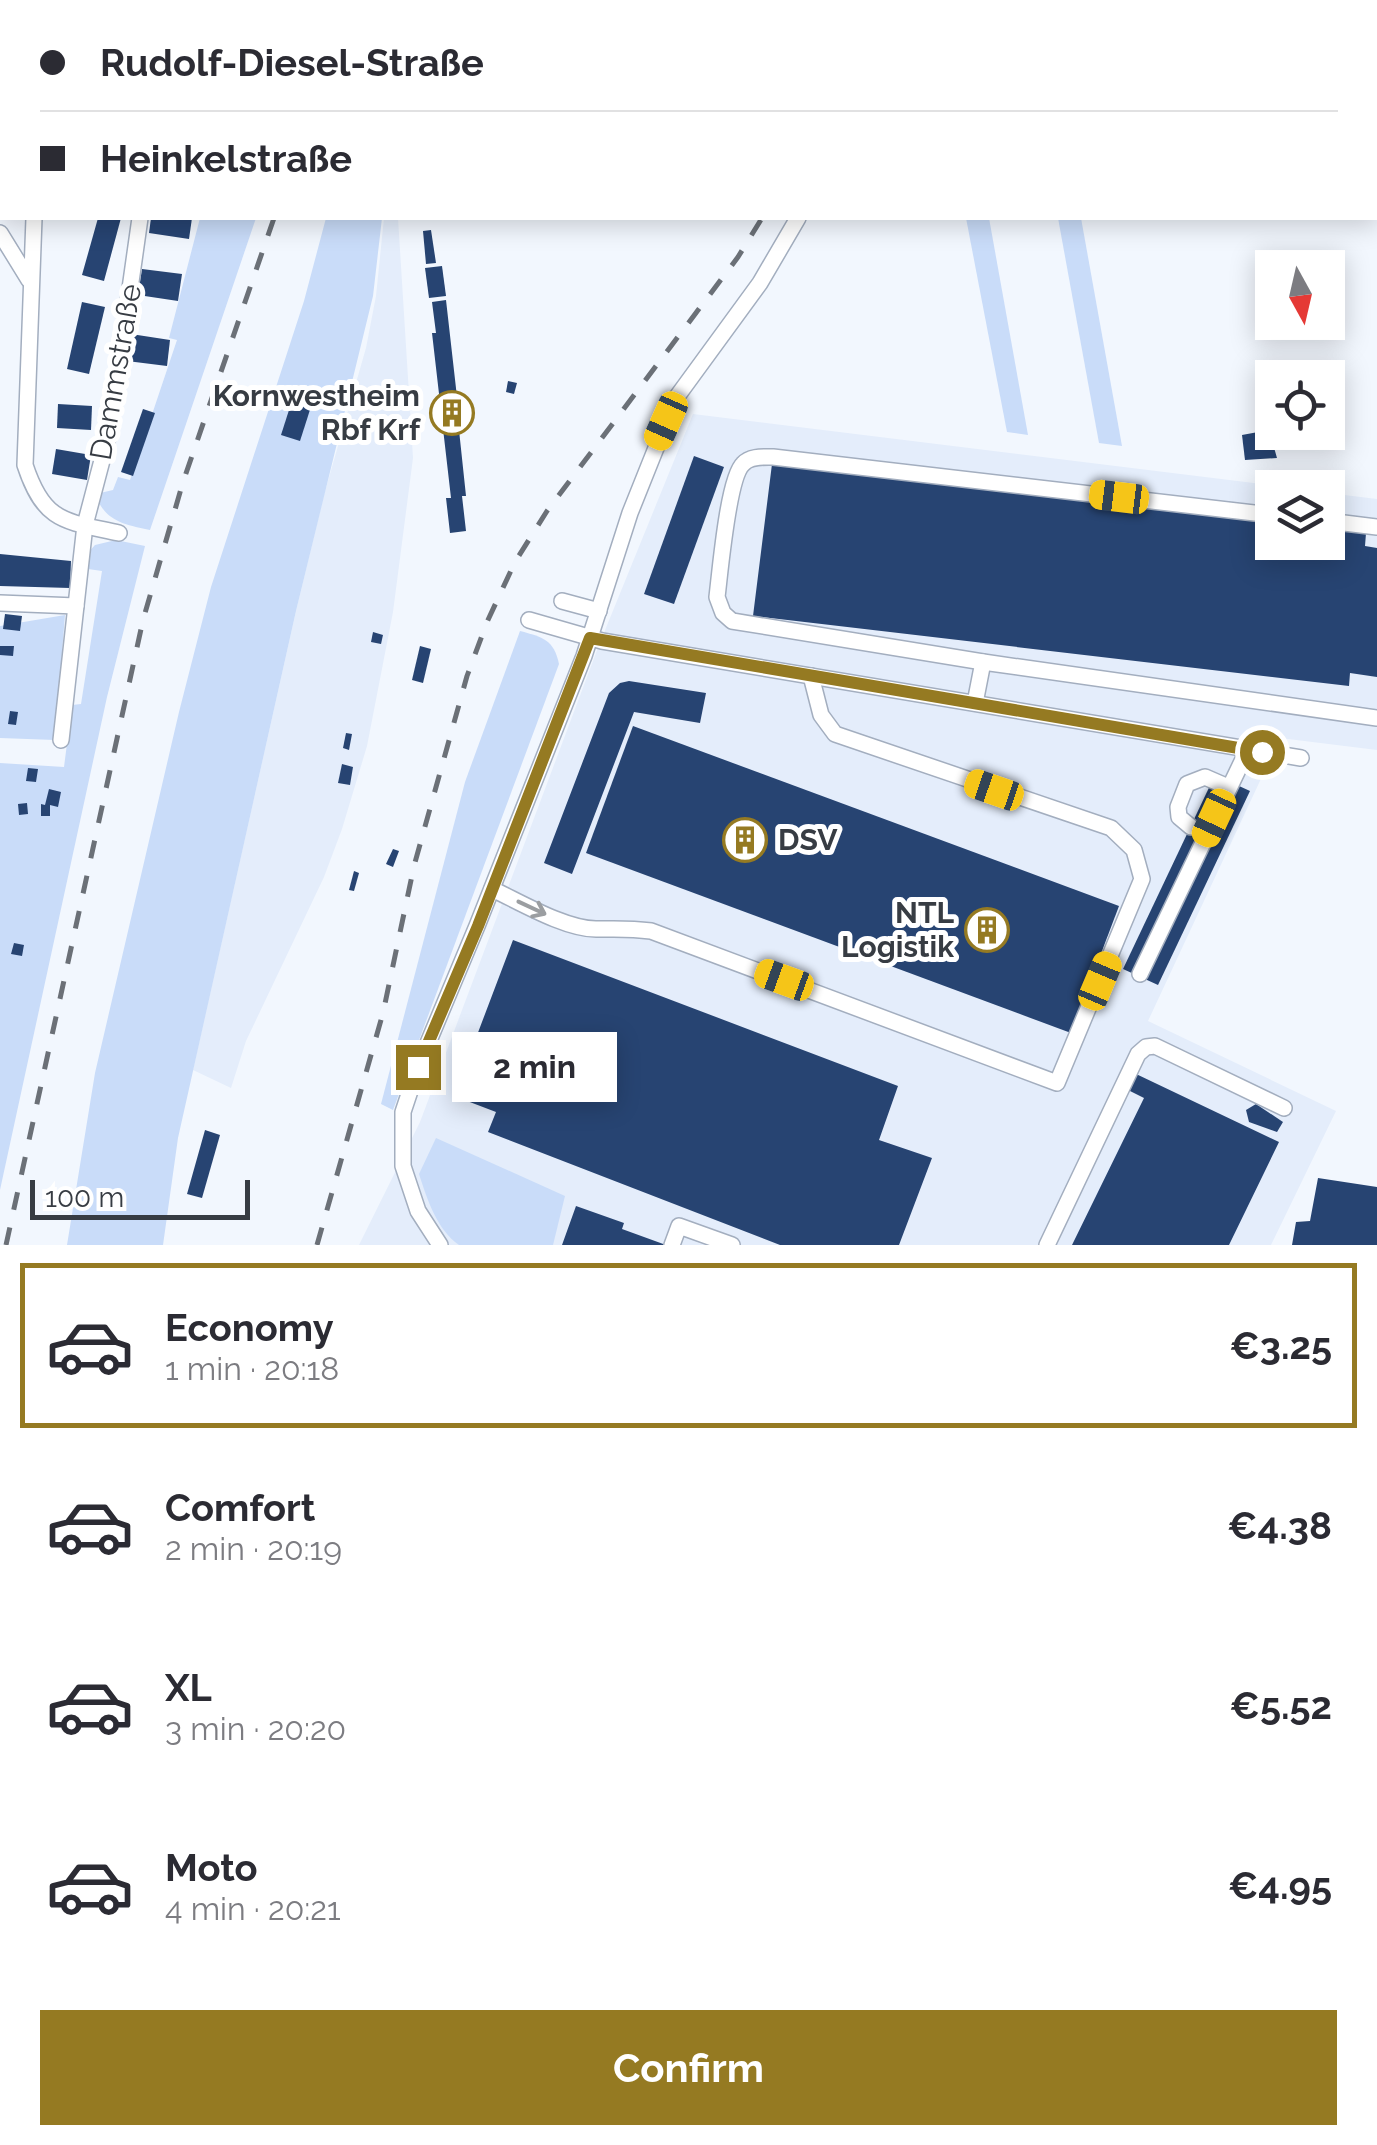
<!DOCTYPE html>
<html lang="en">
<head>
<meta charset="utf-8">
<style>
	:root { --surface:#fff; --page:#f2f2f3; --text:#2b2b33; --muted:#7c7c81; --line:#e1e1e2; --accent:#957a22 }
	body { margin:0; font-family:Raleway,sans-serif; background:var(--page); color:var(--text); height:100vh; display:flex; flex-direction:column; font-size:38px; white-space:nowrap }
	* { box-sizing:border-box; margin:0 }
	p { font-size:32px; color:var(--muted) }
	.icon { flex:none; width:55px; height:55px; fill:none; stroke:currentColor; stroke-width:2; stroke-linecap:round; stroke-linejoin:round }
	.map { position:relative; height:1245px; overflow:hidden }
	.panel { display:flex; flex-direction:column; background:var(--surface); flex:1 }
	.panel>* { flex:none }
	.guide { position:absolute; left:0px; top:0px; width:1378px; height:220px; box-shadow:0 5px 25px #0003; display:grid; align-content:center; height:220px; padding:0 40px; background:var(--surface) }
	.needle { width:65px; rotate:172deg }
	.fabs { position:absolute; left:1255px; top:250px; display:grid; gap:20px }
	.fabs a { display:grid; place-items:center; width:90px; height:90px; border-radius:0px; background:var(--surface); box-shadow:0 5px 25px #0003; font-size:50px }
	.scale { position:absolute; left:30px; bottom:25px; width:220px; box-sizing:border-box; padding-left:10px; border:5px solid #373c43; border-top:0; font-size:28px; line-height:35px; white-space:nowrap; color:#373c43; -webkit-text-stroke:8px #fff; paint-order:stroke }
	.end { position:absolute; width:45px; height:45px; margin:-22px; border:12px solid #957a22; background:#fff; box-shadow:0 0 0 5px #fff }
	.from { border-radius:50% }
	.bubble { position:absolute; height:70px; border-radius:0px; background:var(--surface); box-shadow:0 5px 25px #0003; font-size:32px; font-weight:700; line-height:70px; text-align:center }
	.car { position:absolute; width:30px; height:60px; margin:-30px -15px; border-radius:12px; box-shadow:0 0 8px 2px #0007; background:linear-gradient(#f5c518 24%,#345 0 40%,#f5c518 0 76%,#345 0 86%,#f5c518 0) }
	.guide b { display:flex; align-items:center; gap:35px; height:95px; font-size:38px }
	.guide b+b { border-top:2px solid var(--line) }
	.guide i { width:25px; height:25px; background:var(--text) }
	ul { padding:18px 0 0; list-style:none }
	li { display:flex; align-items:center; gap:30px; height:165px; margin:0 20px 15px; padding:0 20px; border:5px solid transparent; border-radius:0px }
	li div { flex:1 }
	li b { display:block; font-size:38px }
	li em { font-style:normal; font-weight:700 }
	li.on { border-color:var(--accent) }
	li>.icon { width:90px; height:90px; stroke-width:1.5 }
	.cta { display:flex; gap:20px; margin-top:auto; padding:20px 40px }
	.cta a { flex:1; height:115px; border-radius:0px; background:var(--accent); color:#fff; font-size:40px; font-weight:700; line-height:115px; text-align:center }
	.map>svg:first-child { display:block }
	.built { fill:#e4edfb }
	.green { fill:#c9dcf9 }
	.building { fill:#274472 }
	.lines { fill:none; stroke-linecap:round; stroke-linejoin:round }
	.minor-casing { stroke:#a3aebf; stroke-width:18 }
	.minor { stroke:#fff; stroke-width:15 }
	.rail { stroke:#6b7077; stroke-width:5; stroke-dasharray:18 18; stroke-linecap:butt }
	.oneway { stroke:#9b9ea1 }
	.route { stroke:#957a22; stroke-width:12 }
	.labels { text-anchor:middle; stroke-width:10; stroke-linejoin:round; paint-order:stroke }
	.street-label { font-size:30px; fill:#373c43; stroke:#fff }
	.poi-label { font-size:30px; font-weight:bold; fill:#373c43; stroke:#fff; text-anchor:end }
</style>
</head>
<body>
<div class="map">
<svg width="1377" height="1245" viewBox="0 0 1377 1245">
	<rect width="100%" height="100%" fill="#f2f7fe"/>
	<g class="built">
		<path d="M 384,218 L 398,218 L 413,458 L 393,612 L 367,746 L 342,829 L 324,877 L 246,1041 L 231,1088 L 193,1070 L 296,611 L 324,495 L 366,348 L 376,296 Z"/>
		<path d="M 693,414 L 1286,487 L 1272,488 L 1272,542 L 1328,542 L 1328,493 L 1377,499 L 1377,750 L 1280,738 L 1148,1021 L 1336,1111 L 1271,1245 L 359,1245 L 420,1122 L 599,645 Z"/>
	</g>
	<g class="green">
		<path d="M 887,0 L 1103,0 L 1104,2 L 887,2 Z"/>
		<path d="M 200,218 L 256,218 L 150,530 C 128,525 109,523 98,501 L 100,493 L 113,490 L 118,477 L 130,480 L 177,340 L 169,338 Z"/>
		<path d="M 326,218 L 382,218 L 373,296 L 296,611 L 178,1138 L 163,1245 L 67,1245 L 95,1073 L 179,712 L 211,587 L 304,301 Z"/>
		<path d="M 966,218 L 989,218 L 1028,435 L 1007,432 Z"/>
		<path d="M 1058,218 L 1081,218 L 1122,446 L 1099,443 Z"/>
		<path d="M 116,540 L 145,546 L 107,697 L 0,1190 L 0,763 L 64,767 L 72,705 L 81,704 L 102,571 L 88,569 L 87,554 L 95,545 Z"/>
		<path d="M 65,615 L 55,740 L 0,738 L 0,626 Z"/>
		<path d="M 520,631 C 543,637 554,640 559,664 L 393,1110 L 381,1104 L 465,782 Z"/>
		<path d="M 436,1138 L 565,1196 L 553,1245 L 459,1245 C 437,1230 427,1199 419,1174 Z"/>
	</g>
	<g class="building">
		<path d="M 98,218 L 121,218 L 104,281 L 82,275 Z"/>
		<path d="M 151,218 L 192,218 L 189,239 L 149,233 Z"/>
		<path d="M 431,230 L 436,263 L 426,264 L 423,231 Z"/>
		<path d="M 442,266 L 446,296 L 429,298 L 425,268 Z"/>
		<path d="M 142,269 L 182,274 L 178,301 L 138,295 Z"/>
		<path d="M 446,300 L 457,397 L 462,397 L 465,428 L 459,430 L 466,496 L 462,496 L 466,531 L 450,533 L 446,498 L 451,498 L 432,333 L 436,333 L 432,302 Z"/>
		<path d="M 82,302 L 105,307 L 89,374 L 67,369 Z"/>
		<path d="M 131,334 L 170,340 L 167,366 L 127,361 Z"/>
		<path d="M 508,381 L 517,383 L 514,394 L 506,392 Z"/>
		<path d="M 297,385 L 316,391 L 300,441 L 281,435 Z"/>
		<path d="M 58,404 L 92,406 L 91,430 L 57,428 Z"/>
		<path d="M 143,409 L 155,413 L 133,476 L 121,472 Z"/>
		<path d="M 1269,430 L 1277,458 L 1245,460 L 1242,435 Z"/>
		<path d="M 56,449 L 91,455 L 87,480 L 52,474 Z"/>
		<path d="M 694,456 L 724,467 L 674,604 L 644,594 Z"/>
		<path d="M 772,464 L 1272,522 L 1272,542 L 1328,542 L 1328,528 L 1366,533 L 1365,546 L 1377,548 L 1377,677 L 1350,673 L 1349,686 L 753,616 Z"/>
		<path d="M 0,554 L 71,561 L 70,588 L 0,586 Z"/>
		<path d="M 5,614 L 22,616 L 20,631 L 3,629 Z"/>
		<path d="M 373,632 L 383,635 L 381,644 L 371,642 Z"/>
		<path d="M 0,646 L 14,646 L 13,656 L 0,655 Z"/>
		<path d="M 420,646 L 431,649 L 423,683 L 412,680 Z"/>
		<path d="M 629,681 L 706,693 L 700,723 L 634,712 L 572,874 L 544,863 L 609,693 L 620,683 Z"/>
		<path d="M 10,711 L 18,712 L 16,725 L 8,724 Z"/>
		<path d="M 633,726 L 1119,906 L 1071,1033 L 586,853 Z"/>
		<path d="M 346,733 L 352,734 L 349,750 L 343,748 Z"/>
		<path d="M 342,764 L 353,767 L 350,785 L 338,783 Z"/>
		<path d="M 28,768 L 38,769 L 36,782 L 26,781 Z"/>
		<path d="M 1215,775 L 1250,791 L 1158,985 L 1123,969 Z"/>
		<path d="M 49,789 L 61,792 L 58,807 L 50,805 L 50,816 L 41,816 L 41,804 L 45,805 Z"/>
		<path d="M 27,803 L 28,814 L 19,815 L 18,804 Z"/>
		<path d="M 393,849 L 399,851 L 393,867 L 386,864 Z"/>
		<path d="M 354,871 L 359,873 L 354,891 L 349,890 Z"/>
		<path d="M 513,940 L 898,1086 L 879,1140 L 932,1158 L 899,1245 L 780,1245 L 488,1132 L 496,1112 L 454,1096 Z"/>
		<path d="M 14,943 L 24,945 L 22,956 L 11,954 Z"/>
		<path d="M 1134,1073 L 1279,1142 L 1229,1245 L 1072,1245 L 1144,1098 L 1126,1089 Z"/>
		<path d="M 1256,1104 L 1283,1122 L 1277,1132 L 1249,1122 L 1246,1110 Z"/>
		<path d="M 205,1130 L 220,1135 L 202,1198 L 187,1194 Z"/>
		<path d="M 1318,1178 L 1377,1187 L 1377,1245 L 1292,1245 L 1296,1222 L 1310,1221 Z"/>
		<path d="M 576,1206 L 624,1223 L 622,1229 L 666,1245 L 562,1245 Z"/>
	</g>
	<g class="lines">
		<g class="minor-casing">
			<g id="minor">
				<path d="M 48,2 L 48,0"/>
				<path d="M 868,2 L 869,0"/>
				<path d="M 0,56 L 2,56"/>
				<path d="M 0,117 L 2,117"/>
				<path d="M 0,182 L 2,180"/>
				<path d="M 34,218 L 25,465 C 44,523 65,521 119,533"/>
				<path d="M 0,233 L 29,280"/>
				<path d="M 1272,515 L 773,457 C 763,457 750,456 743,464 C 728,478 720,573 717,597 L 723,613 L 732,621 L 983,662 L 1377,718"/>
				<path d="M 1328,521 L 1377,527"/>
				<path d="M 562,601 L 599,611"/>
				<path d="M 0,603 L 76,606"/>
				<path d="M 529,620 L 602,641 L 1301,758"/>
				<path d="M 975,703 L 983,662"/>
				<path d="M 61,740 L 85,525 L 110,430 L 140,218"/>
				<path d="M 1191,827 L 1179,817 L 1178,807 L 1187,784 L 1205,777 L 1228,787"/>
				<path d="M 492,889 C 520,902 565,929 596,929 C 617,929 629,928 651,931 L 1057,1083 L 1142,879 L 1134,850 L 1111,828 L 835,734 L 821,715 L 811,676"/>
				<path d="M 1140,974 L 1248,749"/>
				<path d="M 440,1245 L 418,1211 L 403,1166 L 403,1112 L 418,1067 L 477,926 L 584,656 L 630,513 L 676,398 L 760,283 L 798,218"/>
				<path d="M 672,1245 L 679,1226 L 732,1245"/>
				<path d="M 1047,1245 L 1138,1054 L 1146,1047 L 1155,1046 L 1284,1108"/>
			</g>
		</g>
		<use href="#minor" class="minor"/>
		<g class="rail">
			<path d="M 337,2 L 338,0"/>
			<path d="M 844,2 L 844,0"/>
			<path d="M 6,1245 L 143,620 L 183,482 L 274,218"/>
			<path d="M 317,1245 L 383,1013 L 414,866 L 467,676 L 487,622 L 515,562 L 547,511 L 738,257 L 762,218"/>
		</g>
	</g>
	<defs><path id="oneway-shaft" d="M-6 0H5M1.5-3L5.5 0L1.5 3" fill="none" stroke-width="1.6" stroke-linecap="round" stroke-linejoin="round" transform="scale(2.5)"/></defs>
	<use class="oneway" href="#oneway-shaft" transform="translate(532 908) rotate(25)"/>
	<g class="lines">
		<path class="route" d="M 418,1067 L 478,926 L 590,638 L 1262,752"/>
	</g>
	<defs>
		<g id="building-ring" transform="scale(2.25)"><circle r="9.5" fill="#fff" stroke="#957a22" stroke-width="1.5"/><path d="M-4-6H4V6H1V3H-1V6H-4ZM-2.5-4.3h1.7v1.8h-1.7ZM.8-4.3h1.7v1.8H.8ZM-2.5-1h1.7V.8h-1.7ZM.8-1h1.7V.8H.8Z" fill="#957a22"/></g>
	</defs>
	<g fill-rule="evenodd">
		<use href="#building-ring" x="452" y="413"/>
		<use href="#building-ring" x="745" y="840"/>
		<use href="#building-ring" x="987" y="930"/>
	</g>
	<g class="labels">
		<g class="street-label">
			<text transform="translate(116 372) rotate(-80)" y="10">Dammstraße</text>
		</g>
		<g class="poi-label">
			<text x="420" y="406">Kornwestheim<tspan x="420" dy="34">Rbf Krf</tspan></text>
			<text x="778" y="850" text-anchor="start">DSV</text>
			<text x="954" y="923">NTL<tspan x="954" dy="34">Logistik</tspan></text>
		</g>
	</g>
</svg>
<div class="fabs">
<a><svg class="needle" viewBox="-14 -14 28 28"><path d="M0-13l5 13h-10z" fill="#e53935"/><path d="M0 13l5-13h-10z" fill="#7c7c81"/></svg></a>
<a><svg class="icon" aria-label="locate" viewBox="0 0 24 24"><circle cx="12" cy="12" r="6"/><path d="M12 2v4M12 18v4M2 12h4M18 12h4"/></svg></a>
<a><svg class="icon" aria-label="layers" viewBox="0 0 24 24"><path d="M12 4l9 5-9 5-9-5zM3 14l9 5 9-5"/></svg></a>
</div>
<div class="scale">100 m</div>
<i class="end from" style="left:1262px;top:752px"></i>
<i class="end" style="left:418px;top:1067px"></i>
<div class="bubble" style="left:452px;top:1032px;width:165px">2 min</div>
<i class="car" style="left:666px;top:421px;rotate:204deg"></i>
<i class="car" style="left:1119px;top:497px;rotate:277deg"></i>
<i class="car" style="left:994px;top:790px;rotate:289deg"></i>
<i class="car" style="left:1214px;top:818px;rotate:205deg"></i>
<i class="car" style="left:784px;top:980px;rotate:290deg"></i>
<i class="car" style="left:1100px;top:981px;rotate:23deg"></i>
<div class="guide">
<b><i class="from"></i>Rudolf-Diesel-Straße</b>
<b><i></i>Heinkelstraße</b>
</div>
</div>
<section class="panel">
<ul>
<li class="on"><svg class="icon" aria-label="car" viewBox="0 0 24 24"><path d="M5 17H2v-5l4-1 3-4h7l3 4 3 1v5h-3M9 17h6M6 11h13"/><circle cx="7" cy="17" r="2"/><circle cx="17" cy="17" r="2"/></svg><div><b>Economy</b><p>1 min · 20:18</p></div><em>€3.25</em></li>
<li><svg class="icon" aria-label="car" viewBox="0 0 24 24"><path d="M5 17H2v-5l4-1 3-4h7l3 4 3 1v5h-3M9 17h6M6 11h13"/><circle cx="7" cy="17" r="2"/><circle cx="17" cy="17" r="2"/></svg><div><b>Comfort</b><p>2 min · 20:19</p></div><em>€4.38</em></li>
<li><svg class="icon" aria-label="car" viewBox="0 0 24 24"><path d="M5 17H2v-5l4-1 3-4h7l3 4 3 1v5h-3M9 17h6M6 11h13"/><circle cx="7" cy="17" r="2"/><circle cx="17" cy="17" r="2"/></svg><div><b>XL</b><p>3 min · 20:20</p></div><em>€5.52</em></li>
<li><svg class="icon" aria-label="car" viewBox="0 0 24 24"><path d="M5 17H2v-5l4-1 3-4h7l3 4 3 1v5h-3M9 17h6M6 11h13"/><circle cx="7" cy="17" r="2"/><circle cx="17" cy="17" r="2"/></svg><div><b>Moto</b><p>4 min · 20:21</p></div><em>€4.95</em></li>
</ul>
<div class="cta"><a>Confirm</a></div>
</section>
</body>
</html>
